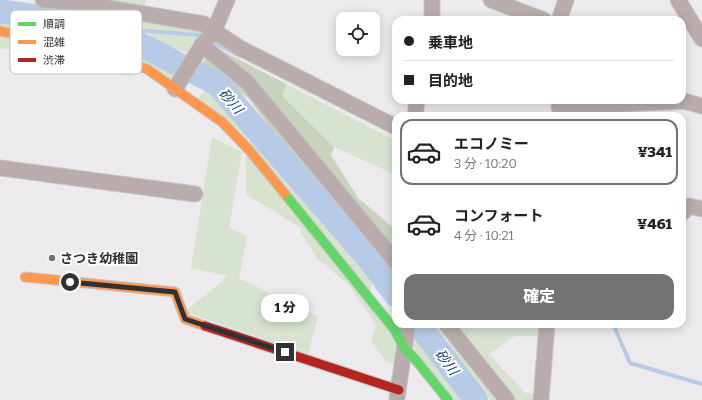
<!DOCTYPE html>
<html lang="ja">
<head>
<meta charset="utf-8">
<style>
	:root { --surface:#fff; --page:#f2f2f2; --text:#222; --muted:#767676; --line:#e0e0e0; --accent:#727173 }
	body { margin:0; font-family:Bitter,"Noto Sans JP",serif; background:var(--page); color:var(--text); height:100vh; display:flex; flex-direction:column; font-size:15px; white-space:nowrap }
	* { box-sizing:border-box; margin:0 }
	p { font-size:13px; color:var(--muted) }
	.icon { flex:none; width:22px; height:22px; fill:none; stroke:currentColor; stroke-width:2; stroke-linecap:round; stroke-linejoin:round }
	.map { position:relative; flex:1; overflow:hidden }
	.sheet { position:absolute; left:392px; top:112px; width:294px; height:216px; display:flex; flex-direction:column; background:var(--surface); border-radius:12px; box-shadow:0 2px 10px #0003 }
	.sheet>* { flex:none }
	.hud { position:absolute; left:392px; top:16px; width:294px; height:88px; border-radius:12px; box-shadow:0 2px 10px #0003; display:grid; align-content:center; height:88px; padding:0 12px; background:var(--surface) }
	.tools { position:absolute; left:336px; top:12px; display:grid; gap:8px }
	.tools a { display:grid; place-items:center; width:44px; height:44px; border-radius:8px; background:var(--surface); box-shadow:0 2px 10px #0003; font-size:20px }
	.end { position:absolute; width:18px; height:18px; margin:-9px; border:5px solid #313032; background:#fff; box-shadow:0 0 0 2px #fff }
	.from { border-radius:50% }
	.bubble { position:absolute; height:28px; border-radius:12px; background:var(--surface); box-shadow:0 2px 10px #0003; font-size:13px; font-weight:800; line-height:28px; text-align:center }
	.hud b { display:flex; align-items:center; gap:14px; height:38px; font-size:15px }
	.hud b+b { border-top:1px solid var(--line) }
	.hud i { width:10px; height:10px; background:var(--text) }
	ul { padding:7px 0 0; list-style:none }
	li { display:flex; align-items:center; gap:12px; height:66px; margin:0 8px 6px; padding:0 4px; border:2px solid transparent; border-radius:12px }
	li div { flex:1 }
	li b { display:block; font-size:15px }
	li em { font-style:normal; font-weight:800 }
	li.on { border-color:var(--accent) }
	li>.icon { width:36px; height:36px; stroke-width:1.5 }
	.primary-button { display:flex; gap:8px; margin-top:auto; padding:8px 12px }
	.primary-button a { flex:1; height:46px; border-radius:12px; background:var(--accent); color:#fff; font-size:16px; font-weight:800; line-height:46px; text-align:center }
	.map>svg:first-child { display:block }
	.green { fill:#d7e2cf }
	.forest { fill:#c7d3bd }
	.lines { fill:none; stroke-linecap:round; stroke-linejoin:round }
	.stream { stroke:#b7cbe7; stroke-width:4 }
	.river { stroke:#b7cbe7; stroke-width:24 }
	.street-casing { stroke:#c7c6c7; stroke-width:17 }
	.fast-casing { stroke:#c7c6c7; stroke-width:11 }
	.slow-casing { stroke:#c7c6c7; stroke-width:11 }
	.jam-casing { stroke:#c7c6c7; stroke-width:11 }
	.street { stroke:#baacac; stroke-width:15 }
	.fast { stroke:#63d668; stroke-width:9 }
	.slow { stroke:#ff974d; stroke-width:9 }
	.jam { stroke:#b3261e; stroke-width:9 }
	.route { stroke:#313032; stroke-width:5 }
	.poi-dot { fill:#727173; stroke:#fff; stroke-width:1.5 }
	.labels { text-anchor:middle; stroke-width:4; stroke-linejoin:round; paint-order:stroke }
	.poi-label { font-size:13px; font-weight:bold; fill:#313032; stroke:#fff; text-anchor:start }
	.water-label { font-size:14px; font-style:italic; fill:#184272; stroke:#fff }
	.key { fill:#fff; stroke:#c1c1c2; stroke-width:1 }
	.key-label { font-size:11px; fill:#313032 }
</style>
</head>
<body>
<div class="map">
<svg width="702" height="400" viewBox="0 0 702 400">
	<rect width="100%" height="100%" fill="#eceaed"/>
	<g class="green">
		<path d="M 102,0 L 146,0 L 145,8 Z"/>
		<path d="M 56,6 L 207,30 L 187,53 L 155,41 L 142,26 Z"/>
		<path d="M 0,22 L 54,30 L 110,33 L 178,70 L 171,82 L 136,71 L 131,76 L 38,54 L 0,48 Z"/>
		<path d="M 286,84 L 396,141 L 396,175 L 334,147 L 280,94 Z"/>
		<path d="M 205,90 L 225,107 L 270,156 L 374,278 L 370,290 L 399,346 L 395,364 L 386,361 L 371,342 L 376,325 L 349,285 L 317,258 L 301,233 L 301,228 L 246,194 L 246,140 L 198,99 Z"/>
		<path d="M 212,137 L 242,152 L 229,228 L 247,236 L 239,278 L 318,316 L 308,354 L 185,312 L 228,276 L 191,268 Z"/>
		<path d="M 432,324 L 440,324 L 499,400 L 490,400 Z"/>
		<path d="M 453,324 L 540,324 L 540,336 L 515,336 L 489,354 L 525,393 L 534,393 L 533,400 L 513,400 Z"/>
		<path d="M 416,338 L 466,400 L 455,400 L 413,348 Z"/>
	</g>
	<path class="forest" d="M 211,45 L 286,84 L 282,96 L 334,147 L 331,155 L 358,198 L 396,230 L 396,279 L 378,263 L 313,184 L 248,98 L 202,65 Z"/>
	<g class="lines">
		<g class="stream">
			<path d="M 109,28 L 199,35 L 240,56"/>
			<path d="M 613,324 L 630,363 L 702,384"/>
		</g>
		<g class="river">
			<path d="M 0,11 L 109,28 L 178,64 L 216,83 L 369,259 L 396,295"/>
			<path d="M 418,324 L 476,400"/>
		</g>
		<g class="street-casing">
			<g id="street">
				<path d="M 43,0 L 80,3 L 204,24 L 240,48 L 396,127"/>
				<path d="M 491,0 L 544,20"/>
				<path d="M 678,0 L 702,39"/>
				<path d="M 432,20 L 432,0"/>
				<path d="M 559,20 L 566,0"/>
				<path d="M 202,45 L 248,83 L 396,262"/>
				<path d="M 175,89 L 202,45 L 214,31 L 227,0"/>
				<path d="M 559,107 L 684,101 L 702,106"/>
				<path d="M 415,116 L 417,100"/>
				<path d="M 0,168 L 195,194"/>
				<path d="M 682,213 L 689,206 L 702,209"/>
				<path d="M 446,324 L 507,400"/>
				<path d="M 397,398 L 408,324"/>
				<path d="M 541,400 L 547,324"/>
			</g>
		</g>
		<g class="fast-casing">
			<path id="fast" d="M 285,194 L 394,329 L 405,349 L 415,359 L 448,400"/>
		</g>
		<g class="slow-casing">
			<g id="slow">
				<path d="M 0,31 L 98,53 L 147,69 L 222,122 L 250,151 L 285,194"/>
				<path d="M 25,277 L 175,292 L 185,319 L 205,326"/>
			</g>
		</g>
		<g class="jam-casing">
			<path id="jam" d="M 205,326 L 399,390"/>
		</g>
		<use href="#street" class="street"/>
		<use href="#fast" class="fast"/>
		<use href="#slow" class="slow"/>
		<use href="#jam" class="jam"/>
	</g>
	<g class="lines">
		<path class="route" d="M 70,282 L 175,292 L 185,319 L 285,352"/>
	</g>
	<circle class="poi-dot" cx="52" cy="258" r="4"/>
	<g class="labels">
		<g class="poi-label">
			<text x="60" y="263">さつき幼稚園</text>
		</g>
		<g class="water-label">
			<text transform="translate(231 101) rotate(49)" y="5">砂川</text>
			<text transform="translate(447 362) rotate(53)" y="5">砂川</text>
		</g>
	</g>
	<rect x="10" y="10" width="132" height="64" rx="6" class="key"/>
	<rect x="18" y="22" width="18" height="4" fill="#63d668"/>
	<rect x="18" y="40" width="18" height="4" fill="#ff974d"/>
	<rect x="18" y="58" width="18" height="4" fill="#b3261e"/>
	<g class="key-label">
		<text x="43" y="28">順調</text>
		<text x="43" y="46">混雑</text>
		<text x="43" y="64">渋滞</text>
	</g>
</svg>
<div class="tools">
<a><svg class="icon" aria-label="locate" viewBox="0 0 24 24"><circle cx="12" cy="12" r="6"/><path d="M12 2v4M12 18v4M2 12h4M18 12h4"/></svg></a>
</div>
<i class="end from" style="left:70px;top:282px"></i>
<i class="end" style="left:285px;top:352px"></i>
<div class="bubble" style="left:261px;top:294px;width:48px">1 分</div>
<div class="hud">
<b><i class="from"></i>乗車地</b>
<b><i></i>目的地</b>
</div>
<section class="sheet">
<ul>
<li class="on"><svg class="icon" aria-label="car" viewBox="0 0 24 24"><path d="M5 17H2v-5l4-1 3-4h7l3 4 3 1v5h-3M9 17h6M6 11h13"/><circle cx="7" cy="17" r="2"/><circle cx="17" cy="17" r="2"/></svg><div><b>エコノミー</b><p>3 分 · 10:20</p></div><em>¥341</em></li>
<li><svg class="icon" aria-label="car" viewBox="0 0 24 24"><path d="M5 17H2v-5l4-1 3-4h7l3 4 3 1v5h-3M9 17h6M6 11h13"/><circle cx="7" cy="17" r="2"/><circle cx="17" cy="17" r="2"/></svg><div><b>コンフォート</b><p>4 分 · 10:21</p></div><em>¥461</em></li>
</ul>
<div class="primary-button"><a>確定</a></div>
</section>
</div>
</body>
</html>
